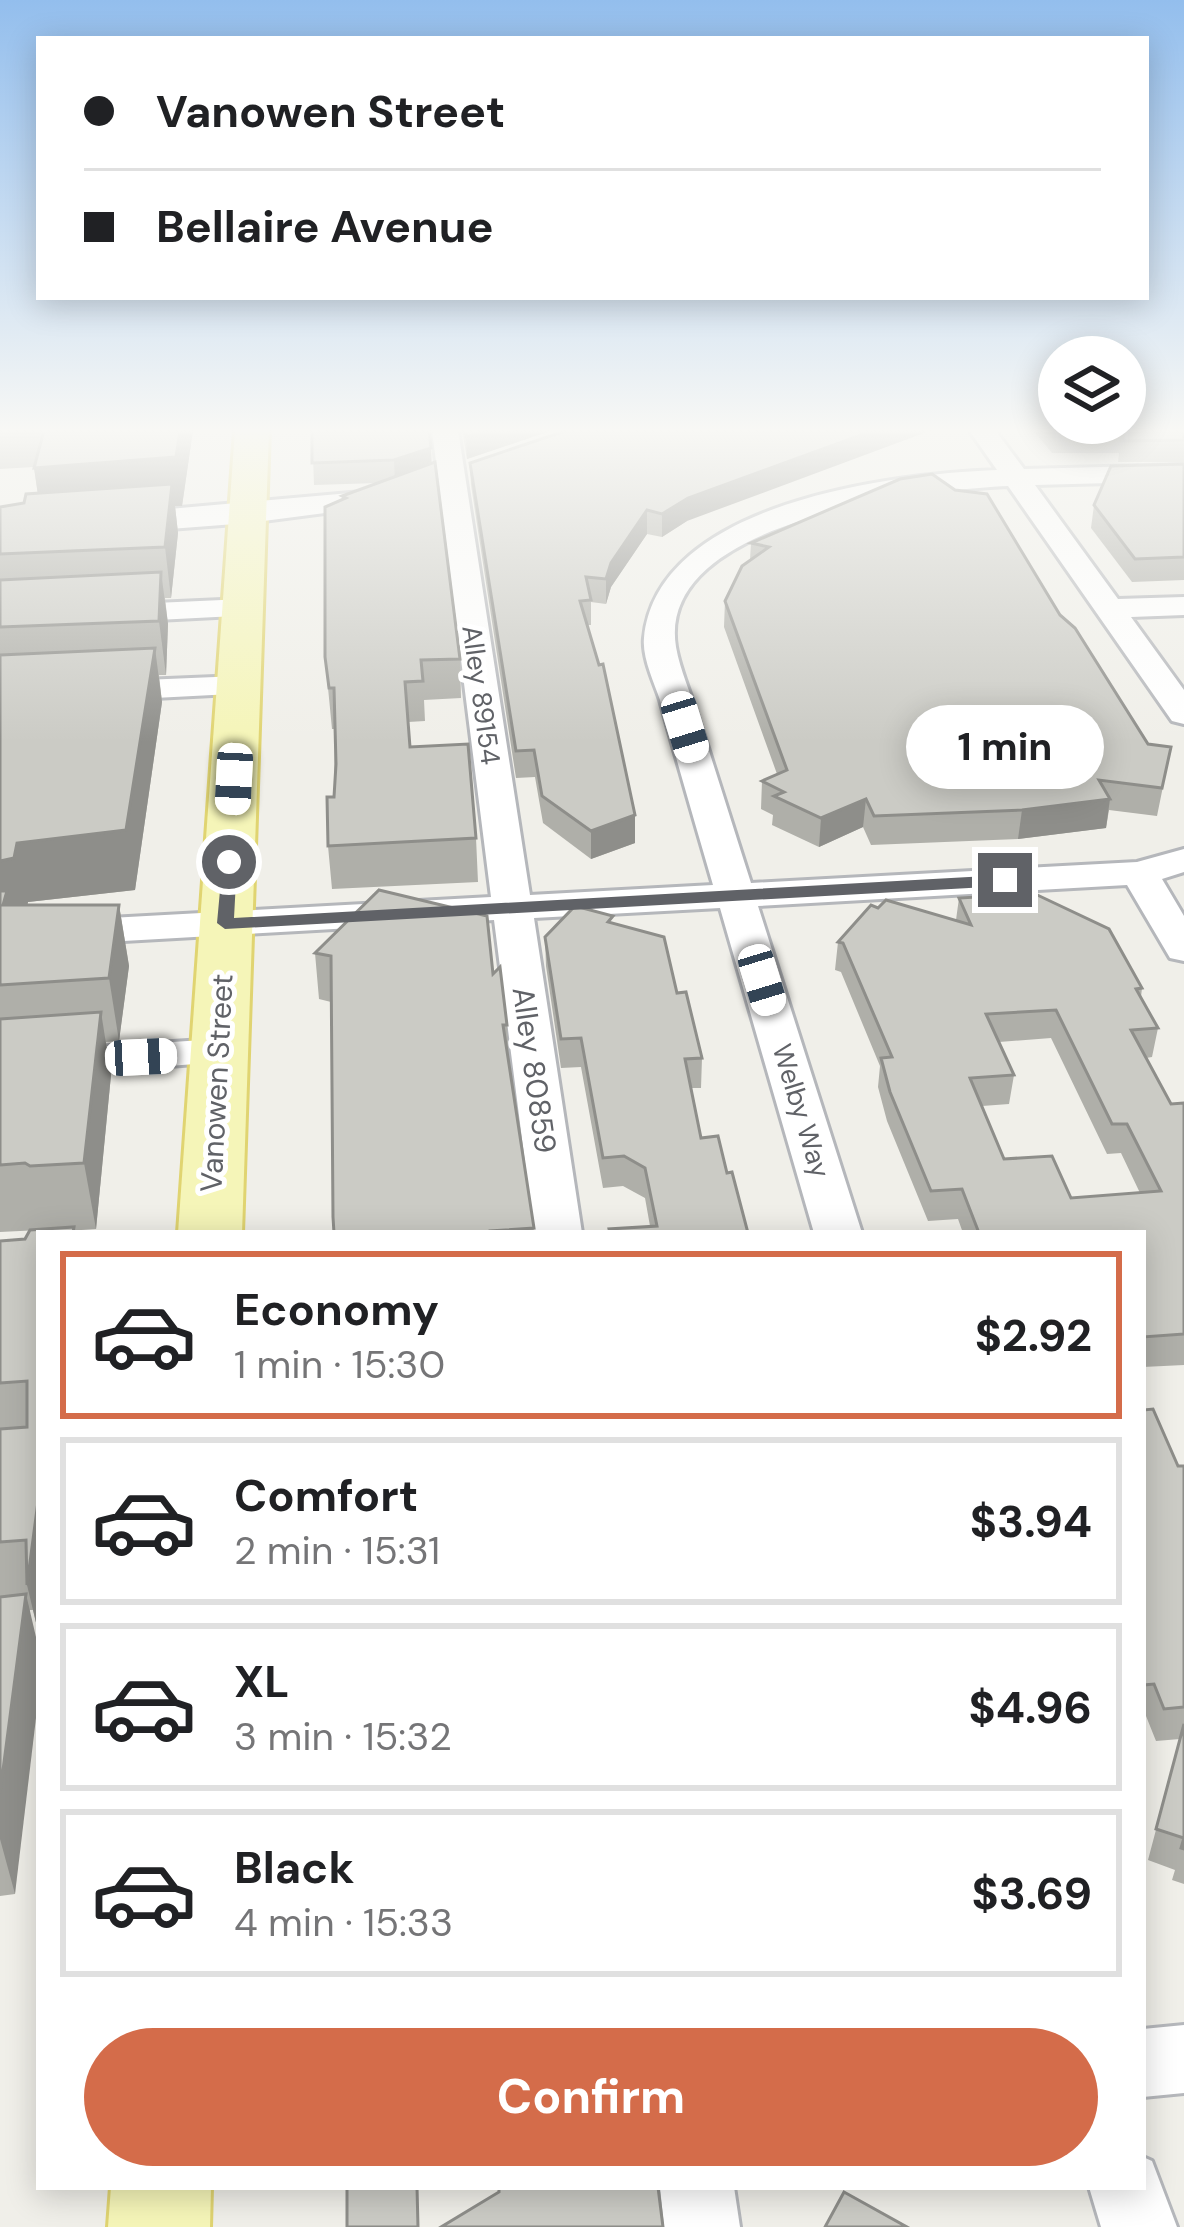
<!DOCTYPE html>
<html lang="en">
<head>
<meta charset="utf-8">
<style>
	:root { --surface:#fff; --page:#f6f6f6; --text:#202124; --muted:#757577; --line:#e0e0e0; --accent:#d46c4a }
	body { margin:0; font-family:"DM Sans",sans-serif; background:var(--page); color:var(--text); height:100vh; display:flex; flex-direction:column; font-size:45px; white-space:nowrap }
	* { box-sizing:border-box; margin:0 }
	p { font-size:39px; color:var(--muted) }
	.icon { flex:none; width:66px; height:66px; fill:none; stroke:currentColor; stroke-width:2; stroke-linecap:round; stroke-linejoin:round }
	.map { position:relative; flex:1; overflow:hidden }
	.panel { position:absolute; left:36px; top:1230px; width:1110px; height:960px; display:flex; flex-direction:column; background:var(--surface); border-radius:0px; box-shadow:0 6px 30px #0003 }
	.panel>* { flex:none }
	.top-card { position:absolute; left:36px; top:36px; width:1113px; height:264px; border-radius:0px; box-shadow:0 6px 30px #0003; display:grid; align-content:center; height:264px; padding:0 48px; background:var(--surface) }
	.tools { position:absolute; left:1038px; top:336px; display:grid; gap:24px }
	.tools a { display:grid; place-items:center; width:108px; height:108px; border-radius:50%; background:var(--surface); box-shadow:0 6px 30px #0003; font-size:60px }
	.end { position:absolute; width:54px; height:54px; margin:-27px; border:15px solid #606267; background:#fff; box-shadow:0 0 0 6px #fff }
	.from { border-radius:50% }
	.bubble { position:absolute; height:84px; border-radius:42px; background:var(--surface); box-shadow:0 6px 30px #0003; font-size:39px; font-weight:700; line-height:84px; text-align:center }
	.car { position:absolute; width:36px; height:72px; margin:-36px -18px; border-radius:15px; box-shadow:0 0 9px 3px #0007; background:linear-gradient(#fff 24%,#345 0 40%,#fff 0 76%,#345 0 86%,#fff 0) }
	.top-card b { display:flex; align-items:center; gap:42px; height:114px; font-size:45px }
	.top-card b+b { border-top:3px solid var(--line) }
	.top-card i { width:30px; height:30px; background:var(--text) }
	ul { padding:21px 0 0; list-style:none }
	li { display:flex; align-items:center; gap:36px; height:168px; margin:0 24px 18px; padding:0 24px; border:6px solid var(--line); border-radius:0px }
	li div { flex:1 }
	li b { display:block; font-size:45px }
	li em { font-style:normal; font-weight:700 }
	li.active { border-color:var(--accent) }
	li>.icon { width:108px; height:108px; stroke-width:1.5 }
	.button { display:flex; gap:24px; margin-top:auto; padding:24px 48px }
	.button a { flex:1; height:138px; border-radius:72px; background:var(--accent); color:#fff; font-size:48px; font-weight:700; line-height:138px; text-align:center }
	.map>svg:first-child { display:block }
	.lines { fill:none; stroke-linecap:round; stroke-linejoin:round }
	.minor-casing { stroke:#b5b7bb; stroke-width:6 }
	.major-casing { stroke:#e0d471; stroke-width:6 }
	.minor { fill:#fff; fill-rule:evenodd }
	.major { fill:#f5f5b8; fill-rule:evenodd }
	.wall { fill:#afafa9; fill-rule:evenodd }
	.shaded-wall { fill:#8e8e8a }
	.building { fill:#cbcbc5; stroke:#8e8e8a; stroke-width:3; fill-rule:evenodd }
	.route { fill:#606267 }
	.labels { text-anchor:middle; stroke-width:10; stroke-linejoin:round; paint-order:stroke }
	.far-street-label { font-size:27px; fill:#606267; stroke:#fff }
	.street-label { font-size:30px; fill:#606267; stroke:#fff }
</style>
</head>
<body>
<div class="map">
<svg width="1184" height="2227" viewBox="0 0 1184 2227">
	<rect width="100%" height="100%" fill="#f0efe9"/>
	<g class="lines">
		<g class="minor-casing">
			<g id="minor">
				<path d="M 432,430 L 458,430 L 530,895 L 713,885 C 695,823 677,762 660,700 C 654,682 642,657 644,638 C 657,503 891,474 997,470 L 969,430 L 995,430 L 1024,469 L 1184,465 L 1184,481 L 1035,485 L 1118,599 L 1184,597 L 1184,615 L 1131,617 L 1184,690 L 1184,724 L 1172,721 L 1008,486 C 925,490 655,519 676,647 C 680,670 691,694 698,717 C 716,772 733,827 751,883 L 1137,862 L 1184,849 L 1184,872 L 1162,879 L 1184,916 L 1184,961 L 1170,958 L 1127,885 L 758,906 L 862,1233 L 814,1233 L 720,908 L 534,918 L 582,1233 L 534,1233 L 494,920 L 0,948 L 0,924 L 491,897 Z"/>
				<path d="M 384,490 L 398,498 L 394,504 L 248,523 L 0,542 L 0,524 Z"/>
				<path d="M 244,599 L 255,601 L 260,608 L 255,615 L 0,628 L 0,610 Z"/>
				<path d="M 239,676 L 251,679 L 256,686 L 251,693 L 0,706 L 0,686 Z"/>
				<path d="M 219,1039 L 234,1043 L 241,1052 L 234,1061 L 0,1079 L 0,1053 Z"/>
				<path d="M 1184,2025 L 1184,2093 L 1143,2097 L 1143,2029 Z"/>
				<path d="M 1143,2157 L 1152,2161 L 1177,2227 L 1101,2227 L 1089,2187 L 1143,2187 Z"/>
				<path d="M 660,2187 L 734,2187 L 740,2227 L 664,2227 Z"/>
			</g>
		</g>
		<g class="major-casing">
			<g id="major">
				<path d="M 235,430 L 269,430 L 242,1233 L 178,1233 Z"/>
				<path d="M 111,2187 L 211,2187 L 210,2227 L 108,2227 Z"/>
			</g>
		</g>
		<use href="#minor" class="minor"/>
		<use href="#major" class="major"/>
	</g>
	<g class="wall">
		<path d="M 0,430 L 193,430 L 182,506 L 175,506 L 178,533 L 171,598 L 165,598 L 168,624 L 166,675 L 159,675 L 162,702 L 135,890 L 28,902 L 27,905 L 119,905 L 129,966 L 119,1041 L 106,1042 L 111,1075 L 96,1229 L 39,1233 L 39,1635 L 33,1610 L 30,1610 L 15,1894 L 0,1896 L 0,1241 L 25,1239 L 40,1230 L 0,1232 L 0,507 L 24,503 L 38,494 L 34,467 L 0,469 Z"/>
		<path d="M 312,430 L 432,463 L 460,659 L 461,698 L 424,700 L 425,721 L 408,722 L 410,747 L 476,838 L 478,882 L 332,889 L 328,846 L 334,797 L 335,729 L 332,729 L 325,657 L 342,496 L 378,483 L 314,485 Z"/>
		<path d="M 462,430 L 553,430 L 467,459 Z"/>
		<path d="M 1033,430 L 1184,430 L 1184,462 L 1118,462 L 1119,453 L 1052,453 Z"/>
		<path d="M 470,463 L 687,521 L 662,537 L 647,534 L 611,587 L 606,604 L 591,602 L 591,625 L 587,625 L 635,843 L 591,859 L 543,823 L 535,777 L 516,778 L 471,485 Z"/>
		<path d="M 1184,464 L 1184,580 L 1132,582 L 1091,528 L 1094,505 Z"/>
		<path d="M 751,543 L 1060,615 L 1148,744 L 1171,747 L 1157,816 L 1109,810 L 1106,828 L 1018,839 L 871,845 L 863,827 L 819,847 L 772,825 L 773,815 L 761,809 L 762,781 L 777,774 L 724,627 L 725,601 L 750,560 Z"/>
		<path d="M 959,898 L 1000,909 L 1142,988 L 1141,997 L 1158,1028 L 1152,1057 L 1146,1058 L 1171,1104 L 1184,1103 L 1184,1365 L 1143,1367 L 1143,1233 L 963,1233 L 958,1219 L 928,1221 L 887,1121 L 878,1087 L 880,1066 L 841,972 L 835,970 L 838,942 L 878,908 L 956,920 ZM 1051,1038 L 1107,1154 L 1121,1153 L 1140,1193 L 1071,1198 L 1004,1159 L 982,1106 L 1009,1104 L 1014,1075 L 999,1042 Z"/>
		<path d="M 613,924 L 677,993 L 702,1058 L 701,1088 L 691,1088 L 701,1138 L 727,1173 L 748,1233 L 650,1226 L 645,1198 L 623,1186 L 603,1188 L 581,1067 L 561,1068 L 546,966 L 545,937 Z"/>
		<path d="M 315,953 L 493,974 L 507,1025 L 509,1063 L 534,1233 L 334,1233 L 331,1002 L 319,999 Z"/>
		<path d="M 1143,1410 L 1178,1466 L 1184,1466 L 1184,1884 L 1172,1880 L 1175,1870 L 1148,1860 L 1180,1739 L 1156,1741 L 1146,1716 L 1143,1716 Z"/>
	</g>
	<g class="shaded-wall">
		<path d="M 180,430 L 193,430 L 182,506 L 175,506 L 178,533 L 171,598 L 165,547 L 41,516 L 34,468 Z"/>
		<path d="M 487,430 L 553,430 L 467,459 L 466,437 Z"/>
		<path d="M 875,430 L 932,430 L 687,521 L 662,537 L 662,514 L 688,498 Z"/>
		<path d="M 431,448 L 432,470 L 395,482 L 394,460 Z"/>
		<path d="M 647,510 L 647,534 L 611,587 L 606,604 L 606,579 L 611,563 Z"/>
		<path d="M 161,572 L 168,624 L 166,675 L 159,621 Z"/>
		<path d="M 155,648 L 162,702 L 135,890 L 28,902 L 25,918 L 0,923 L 0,861 L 17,843 Z"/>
		<path d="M 866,799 L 863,827 L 819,847 L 821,818 Z"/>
		<path d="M 1110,799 L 1106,828 L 1018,839 L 1022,810 Z"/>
		<path d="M 635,815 L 635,843 L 591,859 L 591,831 Z"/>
		<path d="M 119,905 L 129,966 L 119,1041 L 109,978 Z"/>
		<path d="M 101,1012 L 111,1075 L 96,1229 L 84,1163 Z"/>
		<path d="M 39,1494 L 39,1635 L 27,1585 Z"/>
		<path d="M 26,1594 L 39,1650 L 39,1693 L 15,1894 L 0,1839 L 0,1793 Z"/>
	</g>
	<g class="building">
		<path d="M 44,430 L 180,430 L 176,457 L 34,468 Z"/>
		<path d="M 312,430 L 429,430 L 431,448 L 394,460 L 312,463 Z"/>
		<path d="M 465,430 L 487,430 L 466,437 Z"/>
		<path d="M 568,430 L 875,430 L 688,498 L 662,514 L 647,510 L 611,563 L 606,579 L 586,577 L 591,600 L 580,601 L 599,665 L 603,664 L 635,815 L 591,831 L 542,796 L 534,750 L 516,751 L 470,463 Z"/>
		<path d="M 1053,430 L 1184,430 L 1184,440 L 1121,441 L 1125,432 L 1054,432 Z"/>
		<path d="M 435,462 L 460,659 L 421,660 L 423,681 L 405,682 L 410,747 L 468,744 L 476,838 L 328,846 L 327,797 L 334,797 L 336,764 L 334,688 L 329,688 L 325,657 L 325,507 L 346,498 L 342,496 Z"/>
		<path d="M 1184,464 L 1184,557 L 1135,559 L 1094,505 L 1111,466 Z"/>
		<path d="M 932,474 L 955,490 L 987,494 L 1060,615 L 1075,628 L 1148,744 L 1171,747 L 1162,788 L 1099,780 L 1110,799 L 1022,810 L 874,816 L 866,799 L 821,818 L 774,796 L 784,792 L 762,781 L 787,770 L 725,601 L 742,566 L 769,547 L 751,543 L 900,479 Z"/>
		<path d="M 172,484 L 165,547 L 0,554 L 0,507 L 24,503 L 26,494 Z"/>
		<path d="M 161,572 L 159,621 L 0,627 L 0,580 Z"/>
		<path d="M 155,648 L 126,830 L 17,843 L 14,858 L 0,861 L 0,655 Z"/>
		<path d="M 379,890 L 487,916 L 493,974 L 500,967 L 507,1025 L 503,1025 L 534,1228 L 490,1231 L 490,1233 L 334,1233 L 333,1217 L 331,956 L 315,953 Z"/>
		<path d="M 0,891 L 7,891 L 3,905 L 119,905 L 109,978 L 0,985 Z"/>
		<path d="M 1031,892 L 1109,929 L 1142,988 L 1136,989 L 1158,1028 L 1131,1030 L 1171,1104 L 1184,1103 L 1184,1334 L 1143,1337 L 1143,1233 L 979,1233 L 962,1189 L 931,1191 L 890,1092 L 881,1058 L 892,1057 L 843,943 L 838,942 L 871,905 L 878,908 L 886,900 L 971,925 L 959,898 L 994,896 L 1000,909 ZM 1056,1010 L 1112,1124 L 1127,1124 L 1161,1191 L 1071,1198 L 1052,1156 L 1004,1159 L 970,1078 L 1014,1075 L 986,1014 Z"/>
		<path d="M 575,906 L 613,916 L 608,922 L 664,937 L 677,993 L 686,992 L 702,1058 L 685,1059 L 701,1138 L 718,1136 L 727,1173 L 732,1172 L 748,1233 L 610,1233 L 609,1229 L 657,1226 L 645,1168 L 624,1156 L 603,1158 L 581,1038 L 561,1039 L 545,937 Z"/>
		<path d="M 101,1012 L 84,1163 L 30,1166 L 25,1163 L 0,1165 L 0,1019 Z"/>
		<path d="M 74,1227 L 73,1233 L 39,1233 L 39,1494 L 27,1585 L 26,1540 L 0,1542 L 0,1429 L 27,1427 L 27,1381 L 0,1383 L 0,1241 L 25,1239 L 30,1230 Z"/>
		<path d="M 1153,1409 L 1178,1466 L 1184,1466 L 1184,1707 L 1164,1709 L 1154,1684 L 1143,1685 L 1143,1410 Z"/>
		<path d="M 26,1594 L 0,1793 L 0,1597 Z"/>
		<path d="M 1184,1724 L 1184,1849 L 1181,1848 L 1184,1838 L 1156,1829 Z"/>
		<path d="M 347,2187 L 417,2187 L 418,2227 L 347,2227 Z"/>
		<path d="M 499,2187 L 658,2187 L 663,2227 L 441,2227 L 499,2192 Z"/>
		<path d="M 844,2192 L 907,2227 L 825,2227 Z"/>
	</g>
	<linearGradient id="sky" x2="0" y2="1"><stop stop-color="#93beed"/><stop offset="0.58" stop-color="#f8f8f5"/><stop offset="1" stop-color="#f8f8f5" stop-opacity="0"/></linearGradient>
	<rect width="1184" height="742" fill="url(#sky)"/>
	<path class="route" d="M 223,858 L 237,862 L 234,918 L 1005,875 L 1013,880 L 1005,886 L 225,929 L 217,923 Z"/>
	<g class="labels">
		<g class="far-street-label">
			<text transform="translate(481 695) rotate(82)" y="9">Alley 89154</text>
			<text transform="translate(801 1111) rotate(73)" y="9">Welby Way</text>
		</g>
		<g class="street-label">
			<text transform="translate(534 1070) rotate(82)" y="10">Alley 80859</text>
			<text transform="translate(217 1083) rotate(-87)" y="10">Vanowen Street</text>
		</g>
	</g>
</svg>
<div class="tools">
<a><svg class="icon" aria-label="layers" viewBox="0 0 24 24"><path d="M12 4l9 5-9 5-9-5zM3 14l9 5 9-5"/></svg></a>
</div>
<i class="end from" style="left:229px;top:862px"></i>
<i class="end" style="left:1005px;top:880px"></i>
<div class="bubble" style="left:906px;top:705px;width:198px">1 min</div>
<i class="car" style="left:685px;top:727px;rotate:163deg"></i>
<i class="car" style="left:234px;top:779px;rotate:183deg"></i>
<i class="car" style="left:762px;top:980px;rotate:163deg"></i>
<i class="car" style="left:141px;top:1057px;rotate:87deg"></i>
<div class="top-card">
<b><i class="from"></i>Vanowen Street</b>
<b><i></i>Bellaire Avenue</b>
</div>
<section class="panel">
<ul>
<li class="active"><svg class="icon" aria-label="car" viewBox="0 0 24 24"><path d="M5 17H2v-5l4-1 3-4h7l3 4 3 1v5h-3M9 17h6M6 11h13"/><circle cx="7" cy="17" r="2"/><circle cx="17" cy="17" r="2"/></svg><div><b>Economy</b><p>1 min · 15:30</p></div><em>$2.92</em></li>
<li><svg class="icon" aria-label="car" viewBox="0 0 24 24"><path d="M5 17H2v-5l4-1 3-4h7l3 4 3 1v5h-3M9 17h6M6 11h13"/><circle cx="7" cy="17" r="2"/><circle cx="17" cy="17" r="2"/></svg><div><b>Comfort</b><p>2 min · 15:31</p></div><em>$3.94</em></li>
<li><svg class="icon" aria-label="car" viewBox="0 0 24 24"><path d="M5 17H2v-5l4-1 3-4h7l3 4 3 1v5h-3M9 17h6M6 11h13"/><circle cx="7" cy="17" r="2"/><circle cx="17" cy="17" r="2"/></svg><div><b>XL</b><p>3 min · 15:32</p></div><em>$4.96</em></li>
<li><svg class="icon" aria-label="car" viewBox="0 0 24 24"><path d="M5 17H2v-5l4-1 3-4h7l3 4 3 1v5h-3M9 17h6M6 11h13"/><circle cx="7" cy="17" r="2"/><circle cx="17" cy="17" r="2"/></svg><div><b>Black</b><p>4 min · 15:33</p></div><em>$3.69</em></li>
</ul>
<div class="button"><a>Confirm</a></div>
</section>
</div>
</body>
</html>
